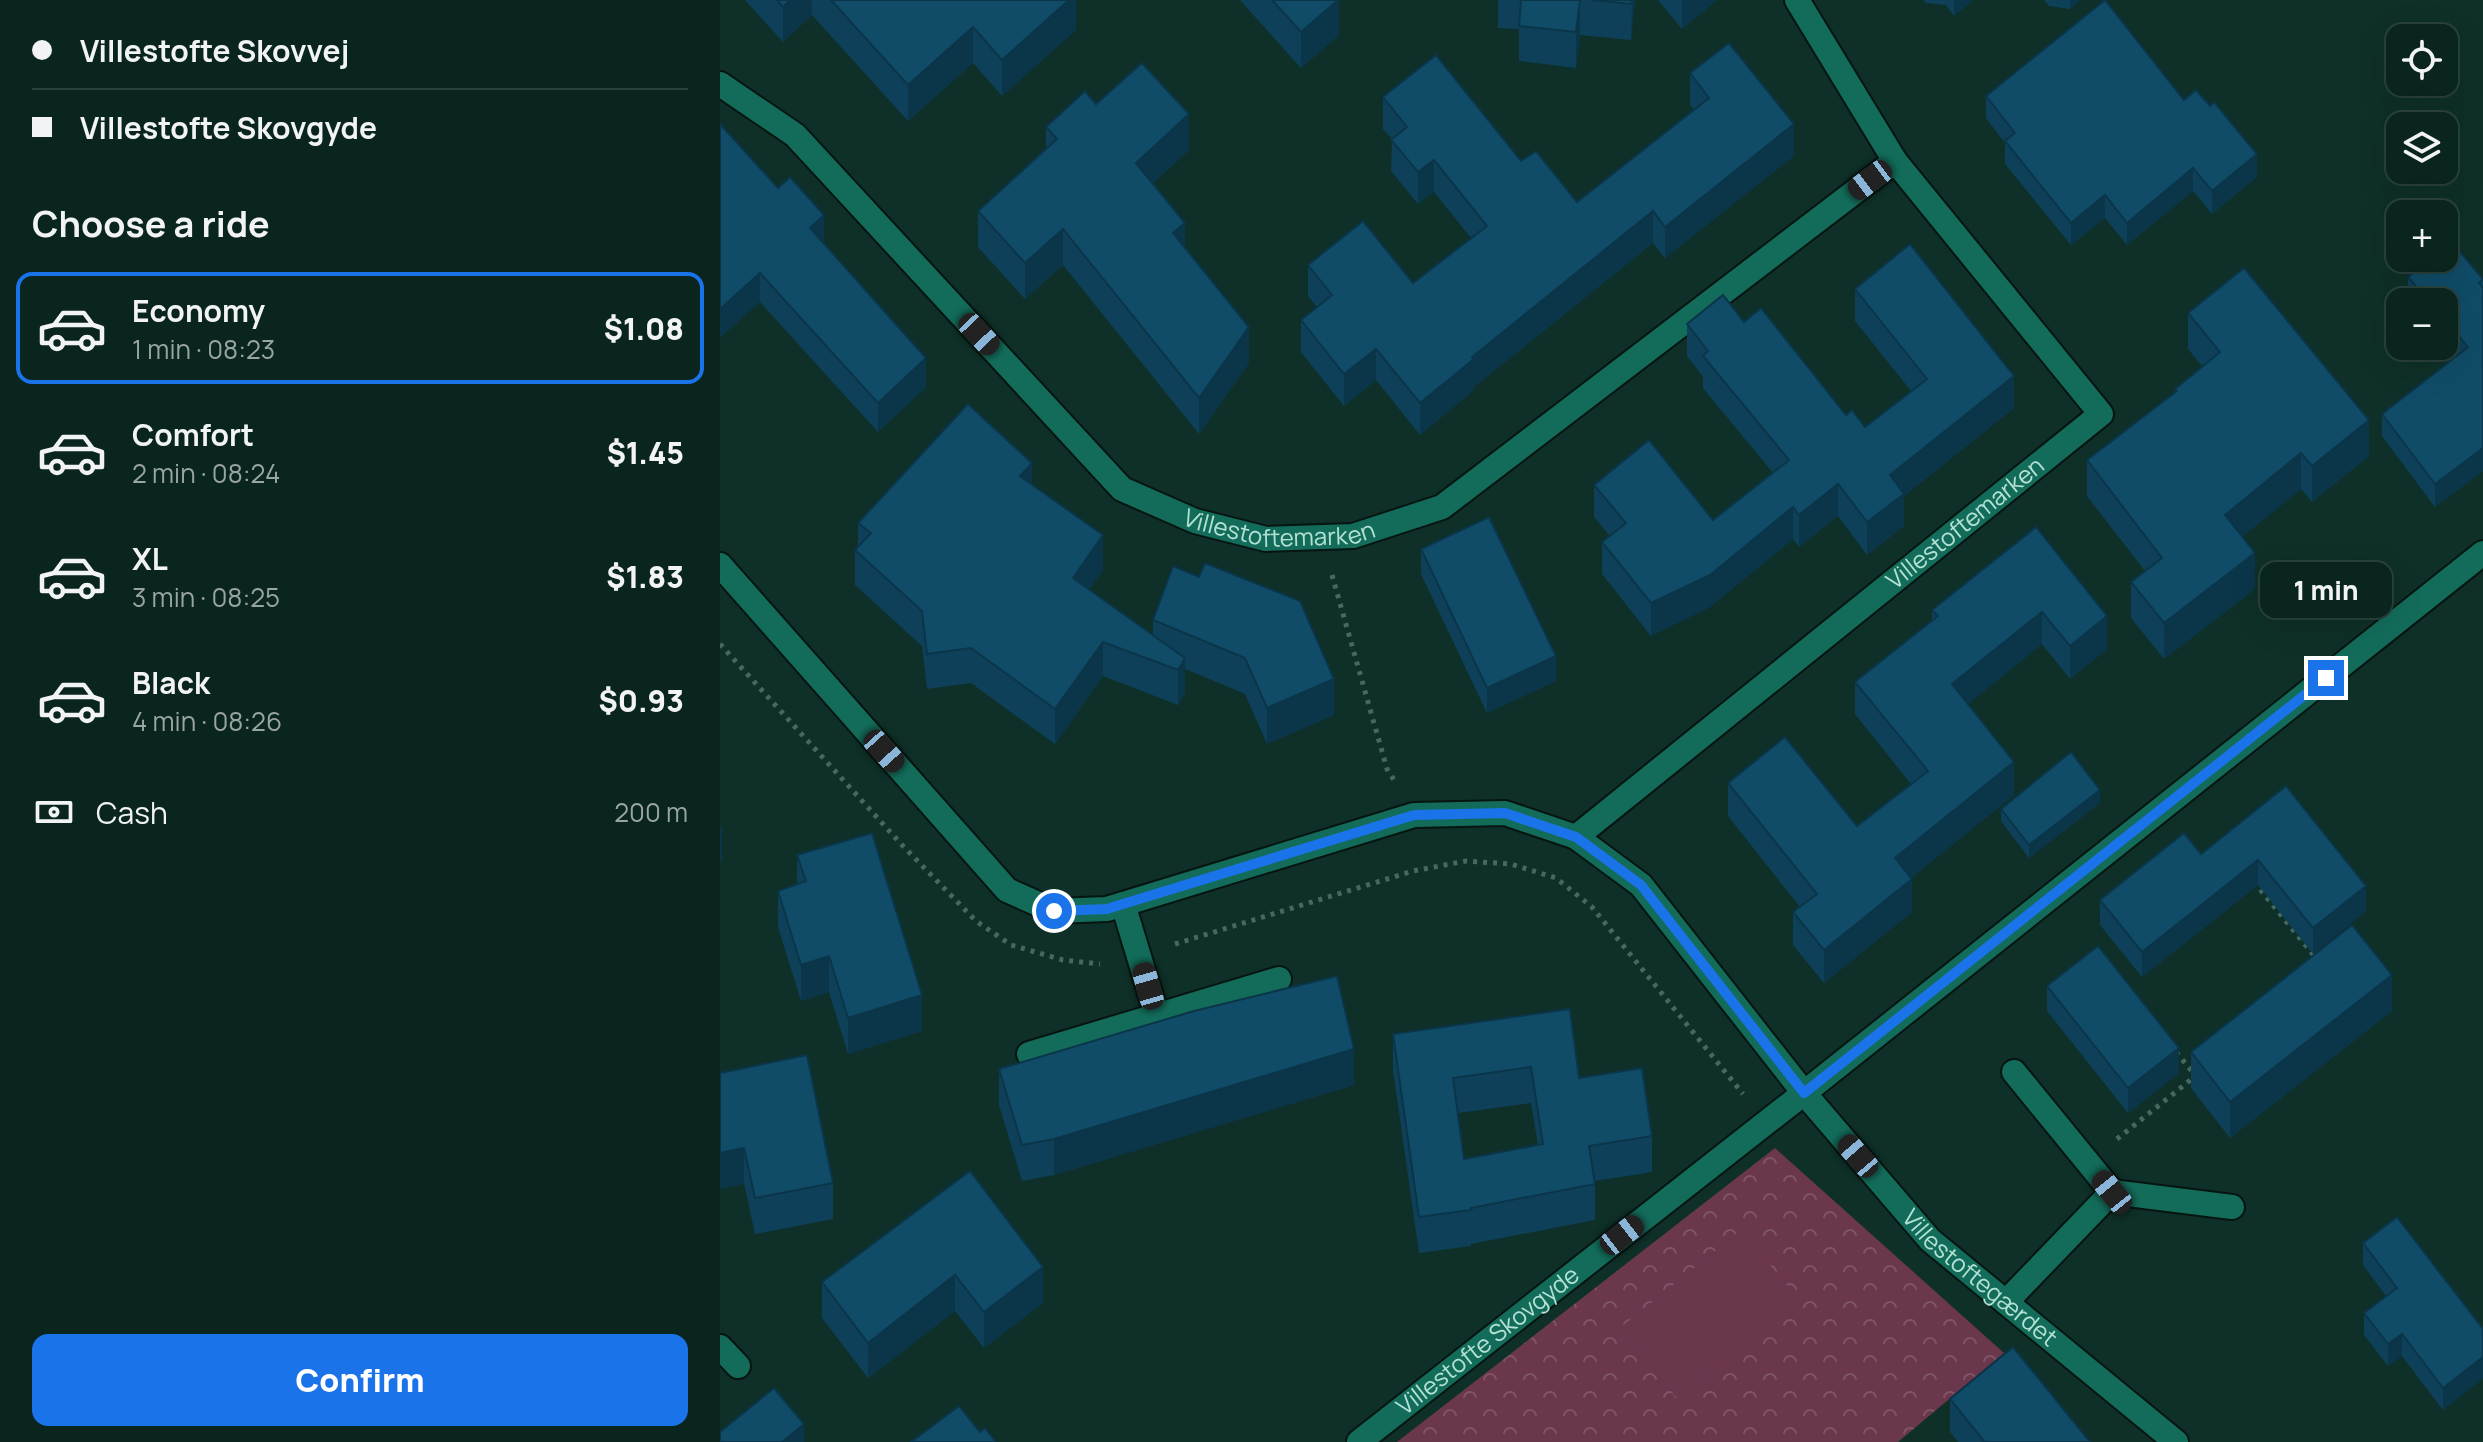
<!DOCTYPE html>
<html lang="en">
<head>
<meta charset="utf-8">
<style>
	:root { --surface:#0a241e; --page:#132c27; --text:#f1f3f6; --muted:#99a4a4; --line:#2a413c; --accent:#1a73e8 }
	body { margin:0; font-family:Manrope,sans-serif; background:var(--page); color:var(--text); height:100vh; display:flex; flex-direction:column; font-size:30px; white-space:nowrap }
	* { box-sizing:border-box; margin:0 }
	p { font-size:26px; color:var(--muted) }
	.icon { flex:none; width:44px; height:44px; fill:none; stroke:currentColor; stroke-width:2; stroke-linecap:round; stroke-linejoin:round }
	.map { position:relative; flex:1; overflow:hidden }
	.details { display:flex; flex-direction:column; background:var(--surface); width:720px }
	.details>* { flex:none }
	.hud { display:grid; align-content:center; height:176px; padding:0 32px; background:var(--surface) }
	.fabs { position:absolute; left:1666px; top:24px; display:grid; gap:16px }
	.fabs a { display:grid; place-items:center; width:72px; height:72px; border-radius:16px; background:var(--surface); box-shadow:0 8px 32px #0002,0 0 0 2px var(--line); font-size:40px }
	.end { position:absolute; width:36px; height:36px; margin:-18px; border:10px solid #1a73e8; background:#fff; box-shadow:0 0 0 4px #fff }
	.from { border-radius:50% }
	.bubble { position:absolute; height:56px; border-radius:16px; background:var(--surface); box-shadow:0 8px 32px #0002,0 0 0 2px var(--line); font-size:26px; font-weight:800; line-height:56px; text-align:center }
	.car { position:absolute; width:24px; height:48px; margin:-24px -12px; border-radius:10px; box-shadow:0 0 6px 2px #0007; background:linear-gradient(#222 24%,#8ab4d8 0 40%,#222 0 76%,#8ab4d8 0 86%,#222 0) }
	.hud b { display:flex; align-items:center; gap:28px; height:76px; font-size:30px }
	.hud b+b { border-top:2px solid var(--line) }
	.hud i { width:20px; height:20px; background:var(--text) }
	ul { padding:0; list-style:none }
	li { display:flex; align-items:center; gap:24px; height:112px; margin:0 16px 12px; padding:0 16px; border:4px solid transparent; border-radius:16px }
	li div { flex:1 }
	li b { display:block; font-size:30px }
	li em { font-style:normal; font-weight:800 }
	li.on { border-color:var(--accent) }
	li>.icon { width:72px; height:72px; stroke-width:1.5 }
	h2 { padding:0 32px; font-size:36px; line-height:96px }
	.pay { display:flex; align-items:center; gap:20px; height:88px; padding:0 32px; font-size:30px }
	.pay p { margin-inline-start:auto }
	.button { display:flex; gap:16px; margin-top:auto; padding:16px 32px }
	.button a { flex:1; height:92px; border-radius:16px; background:var(--accent); color:#fff; font-size:32px; font-weight:800; line-height:92px; text-align:center }
	main { display:flex; flex:1; min-height:0 }
	.map>svg:first-child { display:block }
	.forest { fill:url(#forest-crowns) }
	.pitch { fill:#6b374d }
	.lines { fill:none; stroke-linecap:round; stroke-linejoin:round }
	.minor-casing { stroke:#071511; stroke-width:28 }
	.path { stroke:#446a60; stroke-width:5; stroke-dasharray:4 6; stroke-linecap:butt }
	.minor { stroke:#136c5a; stroke-width:24 }
	.wall { fill:#0e4159; fill-rule:evenodd }
	.shaded-wall { fill:#0b3549 }
	.building { fill:#104c68; stroke:#0b3549; stroke-width:2; fill-rule:evenodd }
	.route { stroke:#1a73e8; stroke-width:10 }
	.labels { text-anchor:middle; stroke-width:6; stroke-linejoin:round; paint-order:stroke }
	.street-label { font-size:24px; fill:#b3e2d4; stroke:#021711 }
</style>
</head>
<body>
<main>
<section class="details">
<div class="hud">
<b><i class="from"></i>Villestofte Skovvej</b>
<b><i></i>Villestofte Skovgyde</b>
</div>
<h2>Choose a ride</h2>
<ul>
<li class="on"><svg class="icon" aria-label="car" viewBox="0 0 24 24"><path d="M5 17H2v-5l4-1 3-4h7l3 4 3 1v5h-3M9 17h6M6 11h13"/><circle cx="7" cy="17" r="2"/><circle cx="17" cy="17" r="2"/></svg><div><b>Economy</b><p>1 min · 08:23</p></div><em>$1.08</em></li>
<li><svg class="icon" aria-label="car" viewBox="0 0 24 24"><path d="M5 17H2v-5l4-1 3-4h7l3 4 3 1v5h-3M9 17h6M6 11h13"/><circle cx="7" cy="17" r="2"/><circle cx="17" cy="17" r="2"/></svg><div><b>Comfort</b><p>2 min · 08:24</p></div><em>$1.45</em></li>
<li><svg class="icon" aria-label="car" viewBox="0 0 24 24"><path d="M5 17H2v-5l4-1 3-4h7l3 4 3 1v5h-3M9 17h6M6 11h13"/><circle cx="7" cy="17" r="2"/><circle cx="17" cy="17" r="2"/></svg><div><b>XL</b><p>3 min · 08:25</p></div><em>$1.83</em></li>
<li><svg class="icon" aria-label="car" viewBox="0 0 24 24"><path d="M5 17H2v-5l4-1 3-4h7l3 4 3 1v5h-3M9 17h6M6 11h13"/><circle cx="7" cy="17" r="2"/><circle cx="17" cy="17" r="2"/></svg><div><b>Black</b><p>4 min · 08:26</p></div><em>$0.93</em></li>
</ul>
<div class="pay"><svg class="icon" aria-label="cash" viewBox="0 0 24 24"><path d="M3 7h18v10H3z"/><circle cx="12" cy="12" r="2"/></svg>Cash<p>200 m</p></div>
<div class="button"><a>Confirm</a></div>
</section>
<div class="map">
<svg width="1763" height="1442" viewBox="0 0 1763 1442">
	<defs>
		<pattern id="forest-crowns" width="20" height="18" patternUnits="userSpaceOnUse" patternTransform="scale(2)"><rect width="20" height="18" fill="#6b374d"/><path d="M2 6a3 3 0 1 1 6 0M12 15a3 3 0 1 1 6 0" fill="none" stroke="#7e5466"/></pattern>
	</defs>
	<rect width="100%" height="100%" fill="#0e3028"/>
	<path class="forest" d="M 1055,1148 L 1284,1353 L 1178,1442 L 677,1442 Z"/>
	<path class="pitch" d="M 1021,1230 L 1079,1300 L 957,1398 L 900,1328 Z"/>
	<g class="lines">
		<g class="minor-casing">
			<g id="minor">
				<path id="s1" d="M 0,84 L 75,135 L 402,489 L 475,521 L 546,539 L 633,536 L 722,507 L 1175,161"/>
				<path id="s2" d="M 0,565 L 287,890 L 334,911 L 387,909 L 694,815 L 785,813 L 856,837 L 921,885 L 1084,1093 L 1210,1240 L 1456,1442"/>
				<path id="s3" d="M 856,837 L 1381,414 L 1175,161 L 1077,0"/>
				<path d="M 403,904 L 437,1016"/>
				<path d="M 309,1054 L 559,979"/>
				<path d="M 1294,1072 L 1392,1192"/>
				<path d="M 1286,1302 L 1392,1192 L 1512,1207"/>
				<path d="M 0,1347 L 18,1366"/>
				<path id="s4" d="M 639,1442 L 1084,1093 L 1763,553"/>
			</g>
		</g>
		<g class="path">
			<path d="M 612,575 L 667,769 L 674,780"/>
			<path d="M 0,644 L 182,845 L 256,921 L 291,945 L 343,960 L 380,964"/>
			<path d="M 1534,882 L 1596,958"/>
			<path d="M 455,944 L 693,871 L 746,861 L 791,864 L 836,878 L 872,907 L 1023,1094"/>
			<path d="M 1456,1052 L 1475,1075"/>
			<path d="M 1397,1139 L 1473,1078"/>
		</g>
		<use href="#minor" class="minor"/>
	</g>
	<g class="wall">
		<path d="M 25,0 L 356,0 L 356,30 L 282,96 L 253,63 L 188,121 L 92,15 L 63,42 Z"/>
		<path d="M 520,0 L 619,0 L 619,35 L 581,68 Z"/>
		<path d="M 778,0 L 915,0 L 911,40 L 860,35 L 856,68 L 799,61 L 799,29 L 778,28 Z"/>
		<path d="M 938,0 L 997,0 L 962,29 Z"/>
		<path d="M 1203,0 L 1253,0 L 1234,16 L 1226,5 L 1206,3 Z"/>
		<path d="M 1324,0 L 1360,0 L 1350,9 L 1329,6 Z"/>
		<path d="M 970,73 L 1074,156 L 945,258 L 933,243 L 754,387 L 754,390 L 700,435 L 656,380 L 624,406 L 581,352 L 581,320 L 597,307 L 588,296 L 588,265 L 693,283 L 751,238 L 714,192 L 698,204 L 671,171 L 672,139 L 663,129 L 663,97 L 801,161 L 857,202 L 974,110 L 970,105 Z"/>
		<path d="M 1266,96 L 1464,100 L 1537,177 L 1492,214 L 1473,191 L 1407,245 L 1385,218 L 1351,245 L 1285,164 L 1285,143 L 1266,118 Z"/>
		<path d="M 376,104 L 469,150 L 433,183 L 465,248 L 529,363 L 479,434 L 343,265 L 305,299 L 258,247 L 258,211 L 326,148 L 326,127 Z"/>
		<path d="M 0,124 L 104,244 L 206,387 L 158,432 L 40,302 Z"/>
		<path d="M 1688,277 L 1763,279 L 1763,471 L 1715,507 L 1662,436 L 1662,414 L 1736,356 L 1724,342 L 1724,302 L 1690,302 L 1688,300 Z"/>
		<path d="M 1135,289 L 1294,408 L 1184,496 L 1184,526 L 1147,555 L 1118,516 L 1079,547 L 1073,539 L 990,607 L 931,636 L 882,574 L 882,542 L 890,536 L 874,517 L 874,485 L 993,520 L 1053,473 L 983,388 L 983,377 L 967,356 L 967,324 L 1145,427 L 1191,391 L 1135,321 Z"/>
		<path d="M 1468,313 L 1649,456 L 1592,502 L 1581,489 L 1522,537 L 1535,589 L 1444,659 L 1411,618 L 1411,582 L 1425,571 L 1367,496 L 1367,460 L 1455,393 L 1455,389 L 1482,366 L 1468,349 Z"/>
		<path d="M 312,484 L 383,570 L 369,589 L 433,635 L 433,620 L 453,566 L 614,715 L 547,744 L 525,694 L 465,669 L 465,693 L 458,705 L 383,676 L 335,744 L 251,683 L 207,689 L 202,646 L 135,585 L 135,550 L 138,547 L 138,523 Z"/>
		<path d="M 1316,527 L 1387,649 L 1350,679 L 1322,644 L 1248,704 L 1294,795 L 1191,878 L 1192,912 L 1104,983 L 1073,945 L 1073,912 L 1080,907 L 1008,816 L 1008,783 L 1137,826 L 1191,784 L 1135,714 L 1135,682 L 1212,620 L 1212,610 Z"/>
		<path d="M 701,549 L 836,681 L 767,713 L 701,574 Z"/>
		<path d="M 1566,786 L 1646,911 L 1593,954 L 1538,885 L 1422,977 L 1380,925 L 1380,900 L 1481,854 Z"/>
		<path d="M 1380,803 L 1309,858 L 1281,821 L 1281,809 Z"/>
		<path d="M 77,855 L 202,1031 L 128,1054 L 109,992 L 81,1001 L 58,927 L 58,891 L 77,884 Z"/>
		<path d="M 1327,986 L 1459,1073 L 1408,1113 L 1327,1011 Z"/>
		<path d="M 1672,1011 L 1510,1138 L 1471,1088 L 1471,1052 Z"/>
		<path d="M 673,1034 L 859,1078 L 932,1136 L 932,1172 L 875,1181 L 875,1220 L 751,1244 L 751,1246 L 699,1253 L 673,1070 ZM 811,1103 L 818,1145 L 744,1159 L 738,1113 Z"/>
		<path d="M 279,1069 L 634,1085 L 334,1175 L 302,1181 L 279,1105 Z"/>
		<path d="M 0,1073 L 113,1183 L 113,1219 L 35,1234 Z"/>
		<path d="M 250,1171 L 323,1303 L 264,1348 L 235,1311 L 148,1378 L 102,1318 L 102,1282 Z"/>
		<path d="M 1643,1243 L 1763,1329 L 1723,1410 L 1682,1356 L 1668,1366 L 1644,1335 L 1644,1313 L 1666,1296 L 1643,1265 Z"/>
		<path d="M 1230,1399 L 1370,1442 L 1238,1442 L 1230,1432 Z"/>
	</g>
	<g class="shaded-wall">
		<path d="M 70,0 L 92,0 L 92,15 L 63,42 L 63,7 Z"/>
		<path d="M 349,0 L 356,0 L 356,30 L 282,96 L 282,60 Z"/>
		<path d="M 618,0 L 619,0 L 619,35 L 581,68 L 581,32 Z"/>
		<path d="M 860,0 L 860,35 L 856,68 L 856,32 Z"/>
		<path d="M 912,0 L 915,0 L 911,40 Z"/>
		<path d="M 962,0 L 997,0 L 962,29 Z"/>
		<path d="M 1234,0 L 1253,0 L 1234,16 Z"/>
		<path d="M 1350,0 L 1360,0 L 1350,9 Z"/>
		<path d="M 253,27 L 253,63 L 188,121 L 188,85 Z"/>
		<path d="M 469,114 L 469,150 L 416,199 L 416,163 Z"/>
		<path d="M 1074,124 L 1074,156 L 945,258 L 945,227 Z"/>
		<path d="M 1537,154 L 1537,177 L 1492,214 L 1492,191 Z"/>
		<path d="M 714,160 L 714,192 L 698,204 L 698,172 Z"/>
		<path d="M 1473,168 L 1473,191 L 1407,245 L 1407,223 Z"/>
		<path d="M 1385,195 L 1385,218 L 1351,245 L 1351,223 Z"/>
		<path d="M 933,211 L 933,243 L 754,387 L 754,390 L 700,435 L 700,403 L 752,357 Z"/>
		<path d="M 104,215 L 104,245 L 90,228 Z"/>
		<path d="M 465,223 L 465,259 L 453,233 Z"/>
		<path d="M 343,229 L 343,265 L 305,299 L 305,263 Z"/>
		<path d="M 40,273 L 40,302 L 0,338 L 0,309 Z"/>
		<path d="M 529,327 L 529,363 L 479,434 L 479,398 Z"/>
		<path d="M 656,349 L 656,380 L 624,406 L 624,374 Z"/>
		<path d="M 206,358 L 206,387 L 158,432 L 158,403 Z"/>
		<path d="M 1294,376 L 1294,408 L 1184,496 L 1184,526 L 1147,555 L 1147,522 L 1170,475 Z"/>
		<path d="M 1649,420 L 1649,456 L 1592,502 L 1592,466 Z"/>
		<path d="M 1763,448 L 1763,471 L 1715,507 L 1715,484 Z"/>
		<path d="M 1581,453 L 1581,489 L 1505,551 L 1505,515 Z"/>
		<path d="M 312,463 L 312,498 L 300,476 Z"/>
		<path d="M 1118,484 L 1118,516 L 1079,547 L 1079,515 Z"/>
		<path d="M 1073,507 L 1073,539 L 990,607 L 931,636 L 931,603 Z"/>
		<path d="M 383,535 L 383,570 L 353,612 L 353,578 Z"/>
		<path d="M 1535,553 L 1535,589 L 1444,659 L 1444,623 Z"/>
		<path d="M 1322,612 L 1322,644 L 1232,717 L 1232,684 Z"/>
		<path d="M 1387,616 L 1387,649 L 1350,679 L 1350,646 Z"/>
		<path d="M 383,642 L 383,676 L 335,744 L 335,709 Z"/>
		<path d="M 836,656 L 836,681 L 767,713 L 767,688 Z"/>
		<path d="M 465,658 L 465,693 L 458,705 L 458,670 Z"/>
		<path d="M 614,679 L 614,715 L 547,744 L 547,708 Z"/>
		<path d="M 1294,762 L 1294,795 L 1175,891 L 1175,858 Z"/>
		<path d="M 1380,790 L 1380,803 L 1309,858 L 1309,845 Z"/>
		<path d="M 2,825 L 2,861 L 0,863 L 0,827 Z"/>
		<path d="M 1538,860 L 1538,885 L 1422,977 L 1422,952 Z"/>
		<path d="M 1192,879 L 1192,912 L 1104,983 L 1104,950 Z"/>
		<path d="M 1646,886 L 1646,911 L 1593,954 L 1593,928 Z"/>
		<path d="M 109,956 L 109,992 L 81,1001 L 81,965 Z"/>
		<path d="M 1672,975 L 1672,1011 L 1510,1138 L 1510,1102 Z"/>
		<path d="M 202,995 L 202,1031 L 128,1054 L 128,1018 Z"/>
		<path d="M 1459,1048 L 1459,1073 L 1408,1113 L 1408,1088 Z"/>
		<path d="M 634,1049 L 634,1085 L 334,1175 L 334,1139 Z"/>
		<path d="M 24,1148 L 24,1184 L 0,1189 L 0,1153 Z"/>
		<path d="M 323,1267 L 323,1303 L 264,1348 L 264,1312 Z"/>
		<path d="M 235,1275 L 235,1311 L 148,1378 L 148,1343 Z"/>
		<path d="M 1682,1334 L 1682,1356 L 1668,1366 L 1668,1344 Z"/>
		<path d="M 1763,1357 L 1763,1379 L 1723,1410 L 1723,1388 Z"/>
		<path d="M 84,1424 L 84,1442 L 62,1442 Z"/>
	</g>
	<g class="building">
		<path d="M 57,0 L 70,0 L 63,7 Z"/>
		<path d="M 111,0 L 349,0 L 282,60 L 253,27 L 188,85 Z"/>
		<path d="M 552,0 L 618,0 L 581,32 Z"/>
		<path d="M 801,0 L 860,0 L 856,32 L 799,26 Z"/>
		<path d="M 872,0 L 912,0 L 911,4 Z"/>
		<path d="M 1385,0 L 1464,100 L 1476,90 L 1490,106 L 1494,102 L 1537,154 L 1492,191 L 1473,168 L 1407,223 L 1385,195 L 1351,223 L 1285,141 L 1295,133 L 1266,96 Z"/>
		<path d="M 1009,43 L 1074,124 L 945,227 L 933,211 L 752,357 L 754,359 L 700,403 L 656,349 L 624,374 L 581,320 L 612,295 L 588,265 L 643,221 L 693,283 L 767,226 L 714,160 L 698,172 L 671,140 L 687,127 L 663,97 L 716,55 L 801,161 L 816,151 L 857,202 L 989,98 L 970,73 Z"/>
		<path d="M 422,63 L 469,114 L 416,163 L 465,223 L 453,233 L 529,327 L 479,398 L 343,229 L 305,263 L 258,211 L 337,139 L 326,127 L 365,91 L 376,104 Z"/>
		<path d="M 0,124 L 58,188 L 70,177 L 104,215 L 90,228 L 206,358 L 158,403 L 40,273 L 0,309 Z"/>
		<path d="M 1731,241 L 1763,279 L 1759,283 L 1763,288 L 1763,448 L 1715,484 L 1662,414 L 1748,347 L 1724,319 L 1724,302 L 1709,302 L 1688,277 L 1711,258 L 1724,258 L 1724,247 Z"/>
		<path d="M 1190,244 L 1294,376 L 1170,475 L 1184,494 L 1147,522 L 1118,484 L 1079,515 L 1073,507 L 990,575 L 931,603 L 882,542 L 906,523 L 874,485 L 929,440 L 993,520 L 1069,460 L 983,356 L 988,351 L 967,324 L 1003,295 L 1024,322 L 1041,308 L 1126,415 L 1132,410 L 1145,427 L 1207,379 L 1135,289 Z"/>
		<path d="M 1524,268 L 1649,420 L 1592,466 L 1581,453 L 1505,515 L 1535,553 L 1444,623 L 1411,582 L 1442,558 L 1367,460 L 1457,391 L 1455,389 L 1500,352 L 1468,313 Z"/>
		<path d="M 248,404 L 312,463 L 300,476 L 383,535 L 353,578 L 465,658 L 458,670 L 383,642 L 335,709 L 251,648 L 207,654 L 202,611 L 135,550 L 151,533 L 138,523 Z"/>
		<path d="M 769,517 L 836,656 L 767,688 L 701,549 Z"/>
		<path d="M 1316,527 L 1387,616 L 1350,646 L 1322,612 L 1232,684 L 1294,762 L 1175,858 L 1192,879 L 1104,950 L 1073,912 L 1097,894 L 1008,783 L 1065,737 L 1137,826 L 1208,771 L 1135,682 L 1218,616 L 1212,610 Z"/>
		<path d="M 485,563 L 580,601 L 614,679 L 547,708 L 525,658 L 433,620 L 453,566 L 479,577 Z"/>
		<path d="M 1351,752 L 1380,790 L 1309,845 L 1281,809 Z"/>
		<path d="M 1566,786 L 1646,886 L 1593,928 L 1538,860 L 1422,952 L 1380,900 L 1464,833 L 1481,854 Z"/>
		<path d="M 152,833 L 202,995 L 128,1018 L 109,956 L 81,965 L 58,891 L 86,881 L 77,855 Z"/>
		<path d="M 1632,925 L 1672,975 L 1510,1102 L 1471,1052 Z"/>
		<path d="M 1378,946 L 1459,1048 L 1408,1088 L 1327,986 Z"/>
		<path d="M 617,976 L 634,1049 L 334,1139 L 302,1145 L 279,1069 L 474,1011 Z"/>
		<path d="M 850,1009 L 859,1078 L 922,1068 L 932,1136 L 869,1146 L 875,1184 L 751,1208 L 751,1210 L 699,1217 L 673,1034 ZM 811,1067 L 823,1144 L 744,1159 L 733,1078 Z"/>
		<path d="M 87,1055 L 113,1183 L 35,1198 L 24,1148 L 0,1153 L 0,1073 Z"/>
		<path d="M 250,1171 L 323,1267 L 264,1312 L 235,1275 L 148,1343 L 102,1282 Z"/>
		<path d="M 1677,1217 L 1763,1329 L 1763,1357 L 1723,1388 L 1682,1334 L 1668,1344 L 1644,1313 L 1677,1288 L 1643,1243 Z"/>
		<path d="M 1293,1347 L 1370,1442 L 1262,1442 L 1264,1441 L 1230,1399 Z"/>
		<path d="M 54,1388 L 84,1424 L 62,1442 L 0,1442 L 0,1432 Z"/>
		<path d="M 239,1406 L 260,1432 L 265,1428 L 276,1442 L 191,1442 Z"/>
	</g>
	<g class="lines">
		<path class="route" d="M 334,911 L 387,909 L 403,904 L 694,815 L 785,813 L 856,837 L 921,885 L 1084,1093 L 1606,678"/>
	</g>
	<g class="labels">
		<g class="street-label">
			<text dy="8" stroke="none"><textPath href="#s1" startOffset="738">Villestoftemarken</textPath></text>
			<text dy="8" stroke="none"><textPath href="#s3" startOffset="500">Villestoftemarken</textPath></text>
			<text dy="8" stroke="none"><textPath href="#s2" startOffset="1626">Villestoftegærdet</textPath></text>
			<text dy="8" stroke="none"><textPath href="#s4" startOffset="164">Villestofte Skovgyde</textPath></text>
		</g>
	</g>
</svg>
<div class="fabs">
<a><svg class="icon" aria-label="locate" viewBox="0 0 24 24"><circle cx="12" cy="12" r="6"/><path d="M12 2v4M12 18v4M2 12h4M18 12h4"/></svg></a>
<a><svg class="icon" aria-label="layers" viewBox="0 0 24 24"><path d="M12 4l9 5-9 5-9-5zM3 14l9 5 9-5"/></svg></a>
<a>+</a>
<a>−</a>
</div>
<i class="end from" style="left:334px;top:911px"></i>
<i class="end" style="left:1606px;top:678px"></i>
<div class="bubble" style="left:1540px;top:562px;width:132px">1 min</div>
<i class="car" style="left:1150px;top:180px;rotate:233deg"></i>
<i class="car" style="left:259px;top:334px;rotate:137deg"></i>
<i class="car" style="left:164px;top:751px;rotate:138deg"></i>
<i class="car" style="left:428px;top:986px;rotate:344deg"></i>
<i class="car" style="left:1138px;top:1156px;rotate:319deg"></i>
<i class="car" style="left:1392px;top:1192px;rotate:321deg"></i>
<i class="car" style="left:902px;top:1235px;rotate:52deg"></i>
</div>
</main>
</body>
</html>
